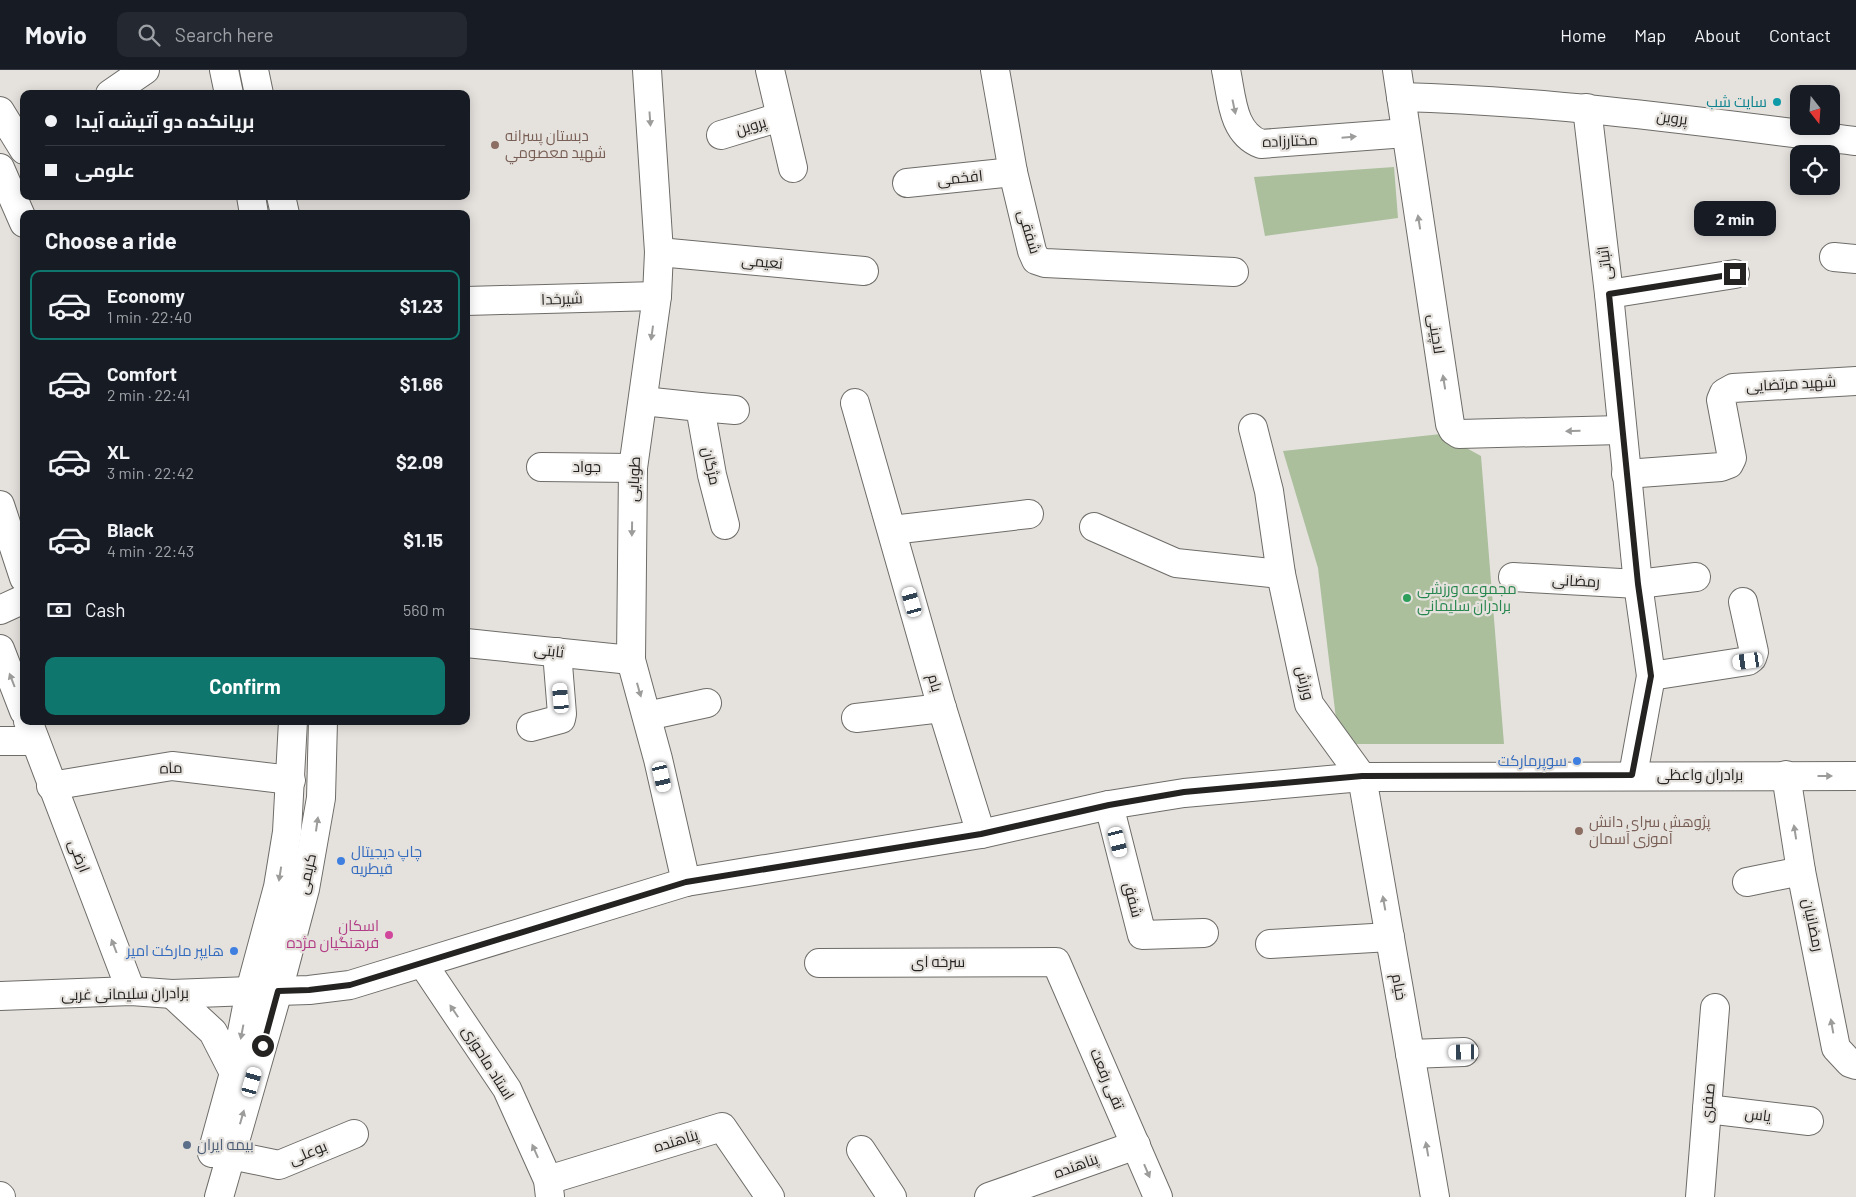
<!DOCTYPE html>
<html lang="en">
<head>
<meta charset="utf-8">
<style>
	:root { --surface:#171b24; --page:#242831; --text:#f1f3f6; --muted:#9ea1a6; --line:#363941; --accent:#0f766e }
	body { margin:0; font-family:Barlow,Cairo,sans-serif; background:var(--page); color:var(--text); height:100vh; display:flex; flex-direction:column; font-size:19px; white-space:nowrap }
	* { box-sizing:border-box; margin:0 }
	p { font-size:16px; color:var(--muted) }
	.icon { flex:none; width:28px; height:28px; fill:none; stroke:currentColor; stroke-width:2; stroke-linecap:round; stroke-linejoin:round }
	.map { position:relative; flex:1; overflow:hidden }
	.details { position:absolute; left:20px; top:140px; width:450px; height:515px; display:flex; flex-direction:column; background:var(--surface); border-radius:10px; box-shadow:0 2px 12px #0003 }
	.details>* { flex:none }
	.guide { position:absolute; left:20px; top:20px; width:450px; height:110px; border-radius:10px; box-shadow:0 2px 12px #0003; display:grid; align-content:center; height:110px; padding:0 25px; background:var(--surface) }
	.needle { width:32px; rotate:163deg }
	.fabs { position:absolute; left:1790px; top:15px; display:grid; gap:10px }
	.fabs a { display:grid; place-items:center; width:50px; height:50px; border-radius:10px; background:var(--surface); box-shadow:0 2px 12px #0003; font-size:25px }
	.end { position:absolute; width:22px; height:22px; margin:-11px; border:6px solid #242321; background:#fff; box-shadow:0 0 0 2px #fff }
	.from { border-radius:50% }
	.bubble { position:absolute; height:35px; border-radius:10px; background:var(--surface); box-shadow:0 2px 12px #0003; font-size:16px; font-weight:700; line-height:35px; text-align:center }
	.car { position:absolute; width:15px; height:30px; margin:-15px -8px; border-radius:6px; box-shadow:0 0 4px 1px #0007; background:linear-gradient(#fff 24%,#345 0 40%,#fff 0 76%,#345 0 86%,#fff 0) }
	.guide b { display:flex; align-items:center; gap:18px; height:48px; font-size:19px }
	.guide b+b { border-top:1px solid var(--line) }
	.guide i { width:12px; height:12px; background:var(--text) }
	ul { padding:0; list-style:none }
	li { display:flex; align-items:center; gap:15px; height:70px; margin:0 10px 8px; padding:0 15px; border:2px solid transparent; border-radius:10px }
	li div { flex:1 }
	li b { display:block; font-size:19px }
	li em { font-style:normal; font-weight:700 }
	li.active { border-color:var(--accent) }
	li>.icon { width:45px; height:45px; stroke-width:1.5 }
	h2 { padding:0 25px; font-size:22px; line-height:60px }
	.pay { display:flex; align-items:center; gap:12px; height:55px; padding:0 25px; font-size:19px }
	.pay p { margin-inline-start:auto }
	.action { display:flex; gap:10px; margin-top:auto; padding:10px 25px }
	.action a { flex:1; height:58px; border-radius:10px; background:var(--accent); color:#fff; font-size:20px; font-weight:700; line-height:58px; text-align:center }
	header { display:flex; align-items:center; gap:30px; box-sizing:border-box; height:70px; padding:0 25px; background:var(--surface); border-bottom:1px solid var(--line) }
	header strong { font-size:24px }
	nav { display:flex; gap:28px; margin-inline-start:auto; font-size:18px }
	.search { width:350px; height:45px; background:var(--page); display:flex; align-items:center; gap:12px; box-sizing:border-box; padding:0 18px; border-radius:10px; color:var(--muted); font-size:19px }
	.map>svg:first-child { display:block }
	.green { fill:#abbf9d }
	.lines { fill:none; stroke-linecap:round; stroke-linejoin:round }
	.minor-casing { stroke:#6e6c68; stroke-width:30 }
	.major-casing { stroke:#6e6c68; stroke-width:30 }
	.minor { stroke:#fff; stroke-width:28 }
	.major { stroke:#fff; stroke-width:28 }
	.oneway { fill:#9c9c9b }
	.route { stroke:#242321; stroke-width:6 }
	.culture-dot { fill:#0f9aa8; stroke:#e5e2de; stroke-width:2 }
	.education-dot { fill:#8d6e63; stroke:#e5e2de; stroke-width:2 }
	.leisure-dot { fill:#2e9e5b; stroke:#e5e2de; stroke-width:2 }
	.shop-dot { fill:#3f7fe0; stroke:#e5e2de; stroke-width:2 }
	.hotel-dot { fill:#d1479c; stroke:#e5e2de; stroke-width:2 }
	.service-dot { fill:#5c6f8a; stroke:#e5e2de; stroke-width:2 }
	.labels { text-anchor:middle; stroke-width:4.5; stroke-linejoin:round; paint-order:stroke }
	.culture-label { font-size:15px; fill:#0d838f; stroke:#e5e2de; text-anchor:end }
	.street-label { font-size:15px; fill:#242321; stroke:#e5e2de }
	.education-label { font-size:15px; fill:#785e54; stroke:#e5e2de; text-anchor:start }
	.leisure-label { font-size:15px; fill:#27864d; stroke:#e5e2de; text-anchor:start }
	.shop-label { font-size:15px; fill:#366cbe; stroke:#e5e2de; text-anchor:end }
	.hotel-label { font-size:15px; fill:#b23c85; stroke:#e5e2de; text-anchor:end }
	.service-label { font-size:15px; fill:#4e5e75; stroke:#e5e2de; text-anchor:start }
</style>
</head>
<body>
<header>
<strong>Movio</strong>
<div class="search"><svg class="icon" aria-label="search" viewBox="0 0 24 24"><circle cx="10" cy="10" r="6"/><path d="M15 15l6 6"/></svg>Search here</div>
<nav><a>Home</a><a>Map</a><a>About</a><a>Contact</a></nav>
</header>
<div class="map">
<svg width="1856" height="1127" viewBox="0 0 1856 1127">
	<rect width="100%" height="100%" fill="#e5e2de"/>
	<g class="green">
		<path d="M 1394,97 L 1398,148 L 1265,166 L 1254,107 Z"/>
		<path d="M 1441,364 L 1481,386 L 1504,674 L 1339,674 L 1318,498 L 1283,381 Z"/>
	</g>
	<g class="lines">
		<g class="minor-casing">
			<g id="minor">
				<path d="M 647,0 L 659,182 L 657,226 L 633,398 L 631,590 L 658,689 L 686,812"/>
				<path d="M 770,0 L 793,98"/>
				<path d="M 995,0 L 1013,102 L 1032,181 L 1036,190 L 1045,193 L 1234,202"/>
				<path d="M 1226,0 C 1232,28 1232,63 1261,74 L 1406,63"/>
				<path d="M 1397,0 L 1450,354 L 1453,360 L 1459,364 L 1621,360"/>
				<path d="M 110,24 L 145,0"/>
				<path d="M 1401,27 C 1554,31 1705,52 1856,71"/>
				<path d="M 1587,38 L 1609,224 L 1638,514 L 1651,606 L 1633,705"/>
				<path d="M 0,41 L 24,80"/>
				<path d="M 721,65 L 780,47"/>
				<path d="M 0,98 L 24,153"/>
				<path d="M 907,113 L 1013,102"/>
				<path d="M 659,182 L 864,201"/>
				<path d="M 1834,187 L 1856,189"/>
				<path d="M 1609,224 L 1735,204"/>
				<path d="M 466,231 L 657,226"/>
				<path d="M 643,331 L 700,337 L 712,405 L 725,455"/>
				<path d="M 855,333 L 942,638 L 981,764"/>
				<path d="M 700,337 L 735,340"/>
				<path d="M 1253,358 L 1269,421 L 1281,504 L 1309,634 L 1362,707 L 1435,1127"/>
				<path d="M 541,397 L 633,398"/>
				<path d="M 1626,404 L 1721,397 L 1729,394 L 1732,388 L 1721,330 L 1724,323 L 1733,318 L 1856,311"/>
				<path d="M 0,435 L 24,508"/>
				<path d="M 1094,457 L 1176,493 L 1281,504"/>
				<path d="M 892,460 L 1029,444"/>
				<path d="M 1513,507 L 1638,514 L 1696,507"/>
				<path d="M 0,540 L 24,529"/>
				<path d="M 466,573 L 631,590"/>
				<path d="M 0,579 L 24,641"/>
				<path d="M 1651,606 L 1748,591 L 1752,588 L 1754,582 L 1743,532"/>
				<path d="M 647,646 L 707,633"/>
				<path d="M 856,648 L 942,638"/>
				<path d="M 28,651 L 131,921"/>
				<path d="M 531,657 L 561,649 L 562,644 L 557,582"/>
				<path d="M 0,671 L 35,671"/>
				<path d="M 1786,705 L 1801,801 L 1836,978 L 1850,993 L 1856,995"/>
				<path d="M 51,716 L 172,696 L 291,710"/>
				<path d="M 1109,735 L 1142,865 L 1204,863"/>
				<path d="M 1747,812 L 1801,801"/>
				<path d="M 1270,874 L 1390,867"/>
				<path d="M 819,893 L 1056,892 L 1158,1127"/>
				<path d="M 423,894 L 507,1019 L 548,1110 L 550,1127"/>
				<path d="M 1410,984 L 1464,982"/>
				<path d="M 1707,1039 L 1809,1051"/>
				<path d="M 861,1080 L 892,1127"/>
				<path d="M 231,1085 L 279,1095 L 354,1064"/>
				<path d="M 548,1110 L 722,1057 L 770,1127"/>
				<path d="M 0,1126 L 1,1127"/>
				<path d="M 989,1127 L 1136,1075"/>
				<path d="M 1700,1127 L 1715,938"/>
			</g>
		</g>
		<g class="major-casing">
			<g id="major">
				<path d="M 224,0 L 229,24"/>
				<path d="M 254,0 L 259,24"/>
				<path d="M 251,126 L 254,144"/>
				<path d="M 281,126 L 285,144"/>
				<path d="M 278,921 L 309,920 L 350,915 L 686,812 L 981,764 L 1109,735 L 1184,723 L 1362,707 L 1856,706"/>
				<path d="M 172,924 L 213,962 L 234,1003"/>
				<path d="M 0,926 L 131,921 L 172,924 L 250,921"/>
				<path d="M 212,1083 L 234,1003 L 250,921 L 278,817 L 287,762 L 293,651"/>
				<path d="M 219,1127 L 278,921 L 305,819 L 321,728 L 323,651"/>
			</g>
		</g>
		<use href="#minor" class="minor"/>
		<use href="#major" class="major"/>
	</g>
	<defs><path id="oneway-solid" d="M-6-.8H1V-3.2L6.5 0L1 3.2V.8H-6Z" transform="scale(1.25)"/></defs>
	<g class="oneway">
		<use href="#oneway-solid" transform="translate(1234 37) rotate(78)"/>
		<use href="#oneway-solid" transform="translate(650 49) rotate(86)"/>
		<use href="#oneway-solid" transform="translate(1349 67) rotate(-5)"/>
		<use href="#oneway-solid" transform="translate(1419 152) rotate(-99)"/>
		<use href="#oneway-solid" transform="translate(652 263) rotate(98)"/>
		<use href="#oneway-solid" transform="translate(1444 312) rotate(-99)"/>
		<use href="#oneway-solid" transform="translate(1573 361) rotate(179)"/>
		<use href="#oneway-solid" transform="translate(632 459) rotate(91)"/>
		<use href="#oneway-solid" transform="translate(12 610) rotate(-111)"/>
		<use href="#oneway-solid" transform="translate(639 620) rotate(74)"/>
		<use href="#oneway-solid" transform="translate(1825 706)"/>
		<use href="#oneway-solid" transform="translate(317 754) rotate(-82)"/>
		<use href="#oneway-solid" transform="translate(1795 762) rotate(-99)"/>
		<use href="#oneway-solid" transform="translate(280 804) rotate(99)"/>
		<use href="#oneway-solid" transform="translate(1384 833) rotate(-100)"/>
		<use href="#oneway-solid" transform="translate(114 876) rotate(-111)"/>
		<use href="#oneway-solid" transform="translate(454 941) rotate(-124)"/>
		<use href="#oneway-solid" transform="translate(1832 956) rotate(-100)"/>
		<use href="#oneway-solid" transform="translate(242 962) rotate(101)"/>
		<use href="#oneway-solid" transform="translate(242 1047) rotate(-74)"/>
		<use href="#oneway-solid" transform="translate(1427 1079) rotate(-100)"/>
		<use href="#oneway-solid" transform="translate(535 1081) rotate(-114)"/>
		<use href="#oneway-solid" transform="translate(1147 1101) rotate(67)"/>
	</g>
	<g class="lines">
		<path class="route" d="M 263,976 L 278,921 L 309,920 L 350,915 L 686,812 L 981,764 L 1109,735 L 1184,722 L 1362,706 L 1632,705 L 1651,606 L 1638,514 L 1609,224 L 1735,204"/>
	</g>
	<circle class="culture-dot" cx="1777" cy="32" r="5"/>
	<g class="education-dot">
		<circle cx="495" cy="75" r="5"/>
		<circle cx="1579" cy="761" r="5"/>
	</g>
	<circle class="leisure-dot" cx="1407" cy="528" r="5"/>
	<g class="shop-dot">
		<circle cx="1577" cy="691" r="5"/>
		<circle cx="341" cy="791" r="5"/>
		<circle cx="234" cy="881" r="5"/>
	</g>
	<circle class="hotel-dot" cx="389" cy="865" r="5"/>
	<circle class="service-dot" cx="187" cy="1075" r="5"/>
	<g class="labels">
		<g class="culture-label">
			<text x="1767" y="37">سایت شب</text>
		</g>
		<g class="street-label">
			<text transform="translate(1672 48) rotate(7)" y="5">پروین</text>
			<text transform="translate(751 56) rotate(-17)" y="5">پروین</text>
			<text transform="translate(1290 71) rotate(-2)" y="5">مختارزاده</text>
			<text transform="translate(960 108) rotate(-6)" y="5">افخمی</text>
			<text transform="translate(1029 162) rotate(73)" y="5">شفقی</text>
			<text transform="translate(762 192) rotate(5)" y="5">نعیمی</text>
			<text transform="translate(1605 193) rotate(-97)" y="5">اثباتی</text>
			<text transform="translate(562 229) rotate(-2)" y="5">شیرخدا</text>
			<text transform="translate(1436 264) rotate(81)" y="5">لاچینی</text>
			<text transform="translate(1791 314) rotate(-3)" y="5">شهید مرتضایی</text>
			<text transform="translate(711 396) rotate(78)" y="5">مژگان</text>
			<text x="587" y="402">جواد</text>
			<text transform="translate(634 409) rotate(-87)" y="5">طوبایی</text>
			<text transform="translate(1576 511) rotate(3)" y="5">رمضانی</text>
			<text transform="translate(549 581) rotate(6)" y="5">ثابتی</text>
			<text transform="translate(935 613) rotate(74)" y="5">بام</text>
			<text transform="translate(1305 613) rotate(76)" y="5">ورزش</text>
			<text transform="translate(171 698) rotate(-2)" y="5">ماه</text>
			<text x="1700" y="710">برادران واعظی</text>
			<text transform="translate(79 786) rotate(69)" y="5">ارضی</text>
			<text transform="translate(307 804) rotate(-78)" y="5">کریمی</text>
			<text transform="translate(1133 830) rotate(76)" y="5">شفق</text>
			<text transform="translate(1813 855) rotate(78)" y="5">رمضانیان</text>
			<text x="938" y="897">سرخه ای</text>
			<text transform="translate(1399 917) rotate(80)" y="5">خیام</text>
			<text transform="translate(125 924) rotate(-1)" y="5">برادران سلیمانی غربی</text>
			<text transform="translate(488 993) rotate(58)" y="5">استاد ماحوزی</text>
			<text transform="translate(1107 1009) rotate(67)" y="5">تقی رفعت</text>
			<text transform="translate(1708 1033) rotate(-85)" y="5">صفری</text>
			<text transform="translate(1758 1045) rotate(7)" y="5">یاس</text>
			<text transform="translate(676 1071) rotate(-17)" y="5">پناهنده</text>
			<text transform="translate(308 1083) rotate(-23)" y="5">بوعلی</text>
			<text transform="translate(1076 1096) rotate(-20)" y="5">پناهنده</text>
		</g>
		<g class="education-label">
			<text x="505" y="71">دبستان پسرانه<tspan x="505" dy="17">شهيد معصومي</tspan></text>
			<text x="1589" y="757">پژوهش سرای دانش<tspan x="1589" dy="17">آموزی آسمان</tspan></text>
		</g>
		<g class="leisure-label">
			<text x="1417" y="524">مجموعه ورزشی<tspan x="1417" dy="17">برادران سلیمانی</tspan></text>
		</g>
		<g class="shop-label">
			<text x="1567" y="696">سوپرمارکت</text>
			<text x="351" y="787" text-anchor="start">چاپ دیجیتال<tspan x="351" dy="17">قیطریه</tspan></text>
			<text x="224" y="886">هایپر مارکت امیر</text>
		</g>
		<g class="hotel-label">
			<text x="379" y="861">اسکان<tspan x="379" dy="17">فرهنگیان مژده</tspan></text>
		</g>
		<g class="service-label">
			<text x="197" y="1080">بیمه ایران</text>
		</g>
	</g>
</svg>
<div class="fabs">
<a><svg class="needle" viewBox="-14 -14 28 28"><path d="M0-13l5 13h-10z" fill="#e53935"/><path d="M0 13l5-13h-10z" fill="#9ea1a6"/></svg></a>
<a><svg class="icon" aria-label="locate" viewBox="0 0 24 24"><circle cx="12" cy="12" r="6"/><path d="M12 2v4M12 18v4M2 12h4M18 12h4"/></svg></a>
</div>
<i class="end from" style="left:263px;top:976px"></i>
<i class="end" style="left:1735px;top:204px"></i>
<div class="bubble" style="left:1694px;top:131px;width:82px">2 min</div>
<i class="car" style="left:912px;top:532px;rotate:344deg"></i>
<i class="car" style="left:1748px;top:591px;rotate:262deg"></i>
<i class="car" style="left:561px;top:628px;rotate:355deg"></i>
<i class="car" style="left:662px;top:707px;rotate:167deg"></i>
<i class="car" style="left:1118px;top:772px;rotate:166deg"></i>
<i class="car" style="left:1464px;top:982px;rotate:269deg"></i>
<i class="car" style="left:252px;top:1012px;rotate:16deg"></i>
<div class="guide">
<b><i class="from"></i>بریانکده دو آتیشه آیدا</b>
<b><i></i>علومی</b>
</div>
<section class="details">
<h2>Choose a ride</h2>
<ul>
<li class="active"><svg class="icon" aria-label="car" viewBox="0 0 24 24"><path d="M5 17H2v-5l4-1 3-4h7l3 4 3 1v5h-3M9 17h6M6 11h13"/><circle cx="7" cy="17" r="2"/><circle cx="17" cy="17" r="2"/></svg><div><b>Economy</b><p>1 min · 22:40</p></div><em>$1.23</em></li>
<li><svg class="icon" aria-label="car" viewBox="0 0 24 24"><path d="M5 17H2v-5l4-1 3-4h7l3 4 3 1v5h-3M9 17h6M6 11h13"/><circle cx="7" cy="17" r="2"/><circle cx="17" cy="17" r="2"/></svg><div><b>Comfort</b><p>2 min · 22:41</p></div><em>$1.66</em></li>
<li><svg class="icon" aria-label="car" viewBox="0 0 24 24"><path d="M5 17H2v-5l4-1 3-4h7l3 4 3 1v5h-3M9 17h6M6 11h13"/><circle cx="7" cy="17" r="2"/><circle cx="17" cy="17" r="2"/></svg><div><b>XL</b><p>3 min · 22:42</p></div><em>$2.09</em></li>
<li><svg class="icon" aria-label="car" viewBox="0 0 24 24"><path d="M5 17H2v-5l4-1 3-4h7l3 4 3 1v5h-3M9 17h6M6 11h13"/><circle cx="7" cy="17" r="2"/><circle cx="17" cy="17" r="2"/></svg><div><b>Black</b><p>4 min · 22:43</p></div><em>$1.15</em></li>
</ul>
<div class="pay"><svg class="icon" aria-label="cash" viewBox="0 0 24 24"><path d="M3 7h18v10H3z"/><circle cx="12" cy="12" r="2"/></svg>Cash<p>560 m</p></div>
<div class="action"><a>Confirm</a></div>
</section>
</div>
</body>
</html>
